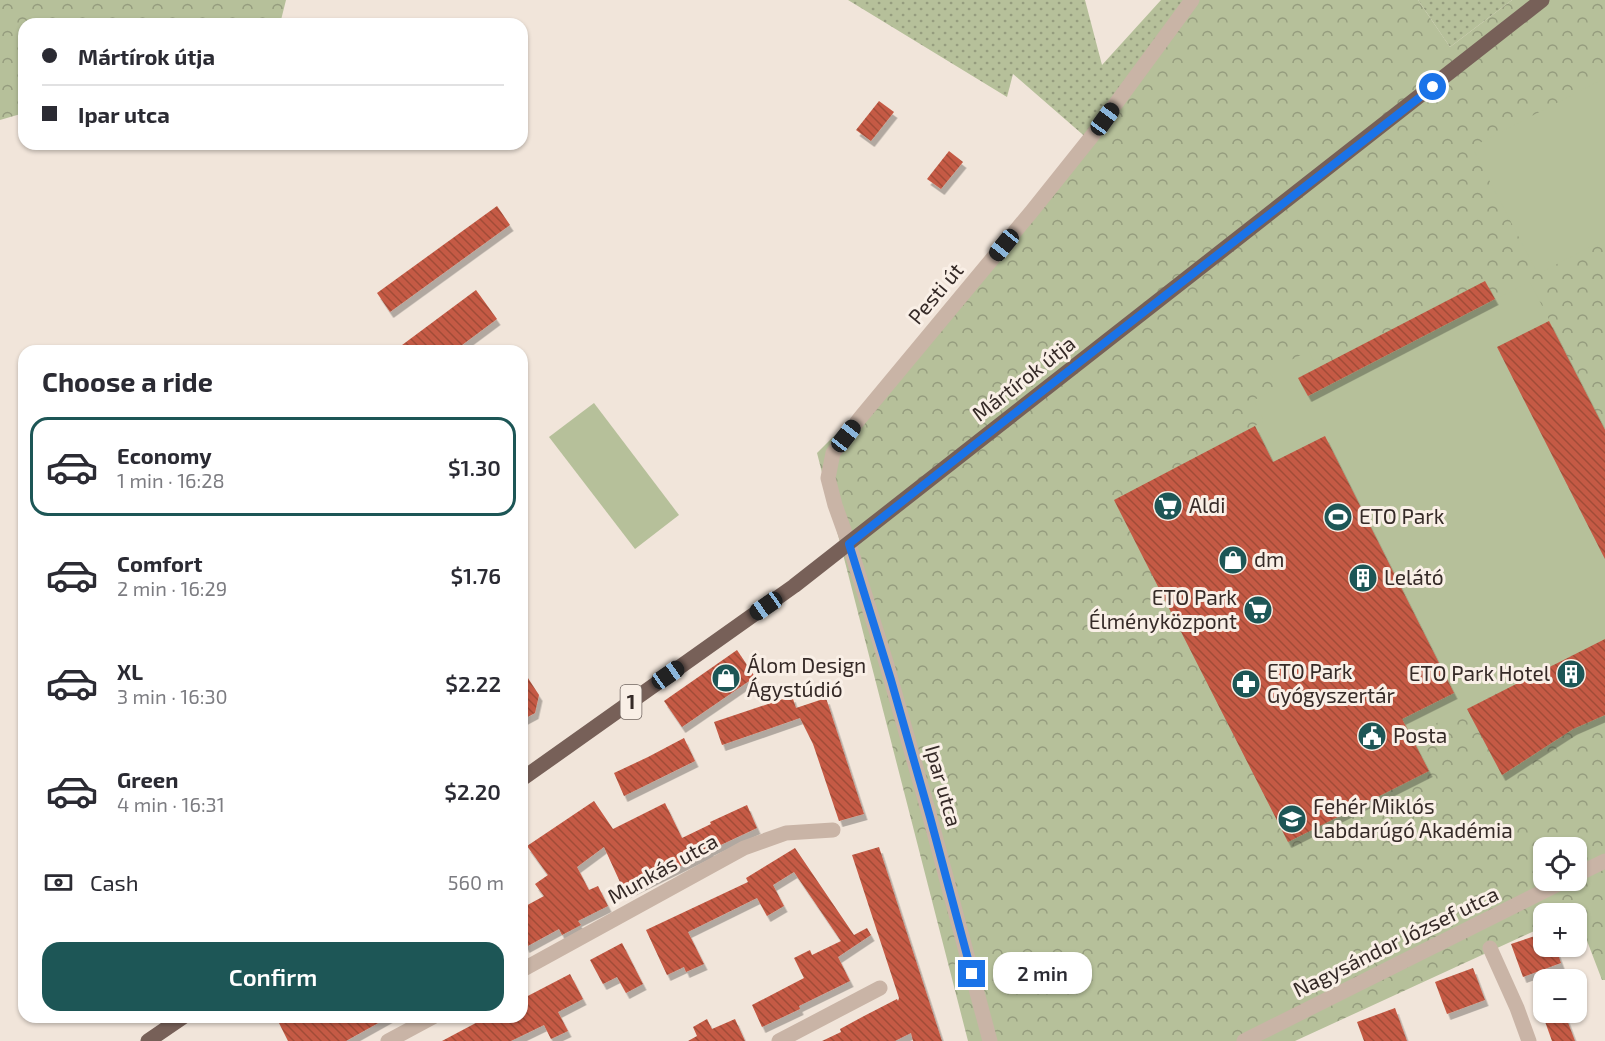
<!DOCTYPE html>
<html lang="en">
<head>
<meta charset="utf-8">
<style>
	:root { --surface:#fff; --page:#f7f7f7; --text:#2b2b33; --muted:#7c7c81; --line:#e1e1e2; --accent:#1d5656 }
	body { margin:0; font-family:"Exo 2",sans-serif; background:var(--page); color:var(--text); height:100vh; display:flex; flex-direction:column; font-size:22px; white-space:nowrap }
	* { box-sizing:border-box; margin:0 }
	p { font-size:20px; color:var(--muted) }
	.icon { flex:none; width:33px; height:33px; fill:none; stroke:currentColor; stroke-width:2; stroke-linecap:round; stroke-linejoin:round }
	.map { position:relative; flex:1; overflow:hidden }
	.drawer { position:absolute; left:18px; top:345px; width:510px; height:678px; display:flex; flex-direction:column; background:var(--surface); border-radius:18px; box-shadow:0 2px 4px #0004 }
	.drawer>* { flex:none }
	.hud { position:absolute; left:18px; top:18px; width:510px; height:132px; border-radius:18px; box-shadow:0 2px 4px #0004; display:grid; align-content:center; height:132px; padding:0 24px; background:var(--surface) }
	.fabs { position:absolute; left:1533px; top:837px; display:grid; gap:12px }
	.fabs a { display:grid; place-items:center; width:54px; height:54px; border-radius:12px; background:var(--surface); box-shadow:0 2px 4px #0004; font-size:30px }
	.end { position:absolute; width:27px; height:27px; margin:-14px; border:8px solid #1a73e8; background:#fff; box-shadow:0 0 0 3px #fff }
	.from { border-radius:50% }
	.bubble { position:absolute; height:42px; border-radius:18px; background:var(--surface); box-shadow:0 2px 4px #0004; font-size:20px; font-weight:600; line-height:42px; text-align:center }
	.car { position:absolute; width:18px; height:36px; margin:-18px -9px; border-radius:8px; box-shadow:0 0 4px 2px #0007; background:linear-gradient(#222 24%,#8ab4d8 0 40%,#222 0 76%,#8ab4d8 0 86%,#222 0) }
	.hud b { display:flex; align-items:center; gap:21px; height:57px; font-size:22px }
	.hud b+b { border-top:2px solid var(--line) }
	.hud i { width:15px; height:15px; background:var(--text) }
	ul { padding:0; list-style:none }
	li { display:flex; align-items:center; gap:18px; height:99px; margin:0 12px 9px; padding:0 12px; border:3px solid transparent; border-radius:18px }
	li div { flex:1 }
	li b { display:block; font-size:22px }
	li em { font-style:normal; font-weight:600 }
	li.current { border-color:var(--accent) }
	li>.icon { width:54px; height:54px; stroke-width:1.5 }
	h2 { padding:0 24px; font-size:27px; line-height:72px }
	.pay { display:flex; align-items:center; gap:15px; height:66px; padding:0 24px; font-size:22px }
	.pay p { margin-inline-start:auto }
	.cta { display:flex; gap:12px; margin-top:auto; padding:12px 24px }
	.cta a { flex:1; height:69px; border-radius:18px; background:var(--accent); color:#fff; font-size:24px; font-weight:600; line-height:69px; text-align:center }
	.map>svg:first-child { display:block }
	.grass { fill:url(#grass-dots) }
	.forest { fill:url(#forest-crowns); fill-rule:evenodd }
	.pitch { fill:#b6c09a }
	.building { fill:url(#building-back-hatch); filter:url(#shadow) }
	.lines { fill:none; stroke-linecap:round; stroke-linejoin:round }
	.minor { stroke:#c9b4a6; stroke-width:15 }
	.major { stroke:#776058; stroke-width:15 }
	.route { stroke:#1a73e8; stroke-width:8 }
	.labels { text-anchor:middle; stroke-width:6; stroke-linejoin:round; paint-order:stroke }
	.shield { fill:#f9efe6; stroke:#706560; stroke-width:1.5 }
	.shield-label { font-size:20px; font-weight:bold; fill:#352a27 }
	.street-label { font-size:21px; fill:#352a27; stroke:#f9efe6 }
	.poi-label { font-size:21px; fill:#352a27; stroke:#f9efe6; text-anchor:start }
</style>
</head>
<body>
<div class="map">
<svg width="1605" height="1041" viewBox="0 0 1605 1041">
	<defs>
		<pattern id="grass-dots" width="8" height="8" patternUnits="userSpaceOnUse" patternTransform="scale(1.5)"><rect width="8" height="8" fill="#b6c09a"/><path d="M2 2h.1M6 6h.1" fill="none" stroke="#959c7e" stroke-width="1.8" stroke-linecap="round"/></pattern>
		<pattern id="forest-crowns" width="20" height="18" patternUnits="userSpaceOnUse" patternTransform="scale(1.5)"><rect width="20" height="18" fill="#b6c09a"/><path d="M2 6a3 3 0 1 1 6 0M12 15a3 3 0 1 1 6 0" fill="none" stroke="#959c7e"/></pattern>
		<pattern id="building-back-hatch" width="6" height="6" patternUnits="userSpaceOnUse" patternTransform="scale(1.5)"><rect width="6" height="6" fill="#c55a44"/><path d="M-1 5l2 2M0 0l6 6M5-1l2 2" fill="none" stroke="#a14b39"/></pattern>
		<filter id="shadow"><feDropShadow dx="3.5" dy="6" stdDeviation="0" flood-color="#0004"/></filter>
	</defs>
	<rect width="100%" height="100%" fill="#f1e5da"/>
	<g class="grass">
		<path d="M 848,0 L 1085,0 L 1102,65 L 1161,0 L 1185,0 L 1089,140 L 1013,74 L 1007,97 Z"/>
		<path d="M 1418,0 L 1512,0 L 1450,47 Z"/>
	</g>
	<g class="forest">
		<path d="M 0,0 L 286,0 L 280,24 L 24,24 L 24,113 L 0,120 Z"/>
		<path d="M 1185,0 L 1418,0 L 1450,47 L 1512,0 L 1605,0 L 1605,980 L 1602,980 L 1576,912 L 1544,914 L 1543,927 L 1295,1041 L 968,1041 L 817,453 L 906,364 L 1089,140 ZM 1544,848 L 1576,848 L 1576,880 L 1544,880 Z"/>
	</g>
	<g class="pitch">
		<path d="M 1605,78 L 1605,239 L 1538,274 L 1472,147 Z"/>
		<path d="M 1485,281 L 1495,299 L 1530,282 L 1605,430 L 1605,639 L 1411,736 L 1255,426 L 1264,421 L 1254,400 L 1278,388 L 1269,371 L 1309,351 L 1317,368 Z"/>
		<path d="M 594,403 L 679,515 L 635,549 L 549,437 Z"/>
	</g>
	<g class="building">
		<path d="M 879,101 L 894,112 L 871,141 L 856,130 Z"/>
		<path d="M 949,151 L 963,162 L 941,189 L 927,179 Z"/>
		<path d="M 497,206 L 510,225 L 390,312 L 377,293 Z"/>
		<path d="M 1485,281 L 1495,299 L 1308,396 L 1298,378 Z"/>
		<path d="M 476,290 L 497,319 L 454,351 L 394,351 Z"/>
		<path d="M 1549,321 L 1605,430 L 1605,559 L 1497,347 Z"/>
		<path d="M 1255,426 L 1273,462 L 1325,436 L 1454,693 L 1402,719 L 1429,771 L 1288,842 L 1114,500 Z"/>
		<path d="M 1605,639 L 1605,715 L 1573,729 L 1502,775 L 1467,709 Z"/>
		<path d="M 737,650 L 755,677 L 682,727 L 664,701 Z"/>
		<path d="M 522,669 L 539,695 L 535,713 L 522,720 Z"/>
		<path d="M 792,696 L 796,708 L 826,698 L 864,814 L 839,821 L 813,744 L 800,718 L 722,745 L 714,722 Z"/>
		<path d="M 684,738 L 695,761 L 624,796 L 614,773 L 648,757 Z"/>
		<path d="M 594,801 L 613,829 L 665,803 L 682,838 L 711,824 L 710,822 L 747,805 L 757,828 L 710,850 L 711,851 L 625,893 L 604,847 L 577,867 L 589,890 L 598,886 L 608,906 L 578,921 L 581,925 L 562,935 L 559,929 L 526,947 L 522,939 L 522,908 L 544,896 L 535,884 L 548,875 L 527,846 Z"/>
		<path d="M 879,847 L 917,964 L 942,1041 L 913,1041 L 911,1033 L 895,1041 L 822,1041 L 841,1032 L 840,1029 L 864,1016 L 897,999 L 898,1001 L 899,998 L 852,855 Z"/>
		<path d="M 795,848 L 854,935 L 867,928 L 871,935 L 838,957 L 850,981 L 799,1006 L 800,1009 L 762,1027 L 752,1005 L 804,978 L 794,958 L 810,950 L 812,955 L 841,941 L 794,872 L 773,885 L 784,906 L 767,916 L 757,898 L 688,932 L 704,964 L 686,972 L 684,967 L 667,975 L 646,930 L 748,882 L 746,878 Z"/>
		<path d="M 1544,933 L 1544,946 L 1555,946 L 1561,963 L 1523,977 L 1511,944 Z"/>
		<path d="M 622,943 L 643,984 L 626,993 L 617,977 L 603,984 L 590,960 Z"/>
		<path d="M 1473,968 L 1485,1000 L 1447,1014 L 1435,982 Z"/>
		<path d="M 570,974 L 583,999 L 558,1012 L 568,1031 L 551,1039 L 544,1025 L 511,1041 L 442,1041 L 487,1017 L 522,1017 L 522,999 Z"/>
		<path d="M 1395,1008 L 1407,1041 L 1364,1041 L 1357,1022 Z"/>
		<path d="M 1552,1012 L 1564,1012 L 1575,1041 L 1552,1041 L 1543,1016 Z"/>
		<path d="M 276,1017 L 389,1017 L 346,1041 L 288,1041 Z"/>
		<path d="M 707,1019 L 712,1029 L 735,1019 L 745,1041 L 688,1041 L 697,1036 L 693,1027 Z"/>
	</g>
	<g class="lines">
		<g class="minor">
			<path d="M 1576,875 L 1605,861"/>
			<path d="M 1490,948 L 1517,1008 L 1529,1041"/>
			<path d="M 522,970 L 744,848 L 786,833 L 833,830"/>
			<path d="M 388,1041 L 433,1017"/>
			<path d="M 779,1041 L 880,988"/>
			<path d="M 990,1041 L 930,817 L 886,662 L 849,544 L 835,505 L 828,478 L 833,453 L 860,418 L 1032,211 L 1092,136 L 1192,0"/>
			<path d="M 1244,1041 L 1566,880"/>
		</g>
		<g class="major">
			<path d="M 522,779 L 794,586 L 1542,0"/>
			<path d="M 148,1041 L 183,1017"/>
		</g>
	</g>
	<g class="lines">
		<path class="route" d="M 972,974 L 930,817 L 891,680 L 849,544 C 1042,390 1238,239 1433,87"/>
	</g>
	<defs>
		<g id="supermarket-disc" transform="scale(1.5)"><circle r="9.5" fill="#1d5656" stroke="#f9efe6"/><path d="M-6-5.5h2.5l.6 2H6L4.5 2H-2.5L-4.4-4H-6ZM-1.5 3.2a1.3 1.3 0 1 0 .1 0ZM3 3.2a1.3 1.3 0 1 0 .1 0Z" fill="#fff"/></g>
		<g id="stadium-disc" transform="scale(1.5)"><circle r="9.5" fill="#1d5656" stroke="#f9efe6"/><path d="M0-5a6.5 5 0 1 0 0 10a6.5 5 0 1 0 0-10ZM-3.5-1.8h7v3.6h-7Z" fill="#fff"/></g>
		<g id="shop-disc" transform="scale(1.5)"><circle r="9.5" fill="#1d5656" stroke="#f9efe6"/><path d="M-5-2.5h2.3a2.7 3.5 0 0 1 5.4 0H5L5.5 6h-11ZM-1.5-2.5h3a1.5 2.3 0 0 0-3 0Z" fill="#fff"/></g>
		<g id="building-disc" transform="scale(1.5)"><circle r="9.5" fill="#1d5656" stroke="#f9efe6"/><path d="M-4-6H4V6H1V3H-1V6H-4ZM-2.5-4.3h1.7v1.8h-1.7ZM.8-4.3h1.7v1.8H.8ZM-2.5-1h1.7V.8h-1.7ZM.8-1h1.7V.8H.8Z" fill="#fff"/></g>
		<g id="pharmacy-disc" transform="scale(1.5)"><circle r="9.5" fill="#1d5656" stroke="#f9efe6"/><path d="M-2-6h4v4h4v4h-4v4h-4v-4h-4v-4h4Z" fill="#fff"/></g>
		<g id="civic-disc" transform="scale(1.5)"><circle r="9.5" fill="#1d5656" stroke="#f9efe6"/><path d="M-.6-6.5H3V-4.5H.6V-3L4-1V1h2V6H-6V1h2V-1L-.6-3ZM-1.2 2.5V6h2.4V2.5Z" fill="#fff"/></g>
		<g id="school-disc" transform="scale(1.5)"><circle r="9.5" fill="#1d5656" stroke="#f9efe6"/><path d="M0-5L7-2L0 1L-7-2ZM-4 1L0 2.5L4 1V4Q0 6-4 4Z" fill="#fff"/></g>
	</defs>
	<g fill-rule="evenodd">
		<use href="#supermarket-disc" x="1168" y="506"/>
		<use href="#stadium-disc" x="1338" y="517"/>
		<use href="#shop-disc" x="1233" y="560"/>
		<use href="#building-disc" x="1363" y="578"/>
		<use href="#supermarket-disc" x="1258" y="610"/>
		<use href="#building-disc" x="1571" y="674"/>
		<use href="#shop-disc" x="726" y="678"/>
		<use href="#pharmacy-disc" x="1246" y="684"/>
		<use href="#civic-disc" x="1372" y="736"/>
		<use href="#school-disc" x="1292" y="819"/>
	</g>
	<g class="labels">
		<rect class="shield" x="620.5" y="685" width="21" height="34" rx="4.5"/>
		<g class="shield-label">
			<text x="631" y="709">1</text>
		</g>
		<g class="street-label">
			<text transform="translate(936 294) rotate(-50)" y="7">Pesti út</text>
			<text transform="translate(1024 379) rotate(-38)" y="7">Mártírok útja</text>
			<text transform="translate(943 786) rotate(74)" y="7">Ipar utca</text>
			<text transform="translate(663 869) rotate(-29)" y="7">Munkás utca</text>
			<text transform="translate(1396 942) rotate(-26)" y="7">Nagysándor József utca</text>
		</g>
		<g class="poi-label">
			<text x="1189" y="513">Aldi</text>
			<text x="1359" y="524">ETO Park</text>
			<text x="1254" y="567">dm</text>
			<text x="1384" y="585">Lelátó</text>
			<text x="1237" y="605" text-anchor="end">ETO Park<tspan x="1237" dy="24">Élményközpont</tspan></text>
			<text x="747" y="673">Álom Design<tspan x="747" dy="24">Ágystúdió</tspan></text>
			<text x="1267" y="679">ETO Park<tspan x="1267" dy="24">Gyógyszertár</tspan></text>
			<text x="1550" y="681" text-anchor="end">ETO Park Hotel</text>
			<text x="1393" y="743">Posta</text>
			<text x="1313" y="814">Fehér Miklós<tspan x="1313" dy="24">Labdarúgó Akadémia</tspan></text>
		</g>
	</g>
</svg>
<div class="fabs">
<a><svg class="icon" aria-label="locate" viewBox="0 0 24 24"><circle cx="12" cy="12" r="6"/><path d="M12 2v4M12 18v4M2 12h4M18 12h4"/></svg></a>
<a>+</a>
<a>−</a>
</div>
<i class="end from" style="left:1433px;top:87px"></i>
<i class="end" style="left:972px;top:974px"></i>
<div class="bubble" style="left:993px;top:952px;width:99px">2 min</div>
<i class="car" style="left:1105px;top:119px;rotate:36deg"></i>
<i class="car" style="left:1004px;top:245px;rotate:219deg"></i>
<i class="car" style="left:846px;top:436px;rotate:38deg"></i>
<i class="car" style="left:766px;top:606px;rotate:235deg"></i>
<i class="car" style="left:668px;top:675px;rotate:55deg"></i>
<div class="hud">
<b><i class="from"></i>Mártírok útja</b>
<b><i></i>Ipar utca</b>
</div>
<section class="drawer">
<h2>Choose a ride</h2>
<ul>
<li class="current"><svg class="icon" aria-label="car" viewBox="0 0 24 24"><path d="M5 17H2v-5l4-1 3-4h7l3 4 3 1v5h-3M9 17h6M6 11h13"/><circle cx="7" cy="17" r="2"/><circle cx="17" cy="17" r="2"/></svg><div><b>Economy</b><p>1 min · 16:28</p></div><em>$1.30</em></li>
<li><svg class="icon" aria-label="car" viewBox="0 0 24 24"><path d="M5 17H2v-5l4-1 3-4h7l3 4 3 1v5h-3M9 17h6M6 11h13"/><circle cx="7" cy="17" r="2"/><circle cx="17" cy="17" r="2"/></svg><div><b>Comfort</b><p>2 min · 16:29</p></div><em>$1.76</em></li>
<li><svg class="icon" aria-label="car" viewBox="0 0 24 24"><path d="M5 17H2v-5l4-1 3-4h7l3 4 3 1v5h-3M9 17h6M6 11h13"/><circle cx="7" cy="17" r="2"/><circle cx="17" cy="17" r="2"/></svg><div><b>XL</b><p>3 min · 16:30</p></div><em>$2.22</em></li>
<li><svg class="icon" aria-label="car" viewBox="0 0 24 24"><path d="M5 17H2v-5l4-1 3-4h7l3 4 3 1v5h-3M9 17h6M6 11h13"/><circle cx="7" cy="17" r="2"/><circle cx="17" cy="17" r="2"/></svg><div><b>Green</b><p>4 min · 16:31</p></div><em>$2.20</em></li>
</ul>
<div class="pay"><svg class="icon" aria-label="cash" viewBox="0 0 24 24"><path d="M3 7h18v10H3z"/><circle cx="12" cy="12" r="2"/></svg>Cash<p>560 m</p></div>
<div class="cta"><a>Confirm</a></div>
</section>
</div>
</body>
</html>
